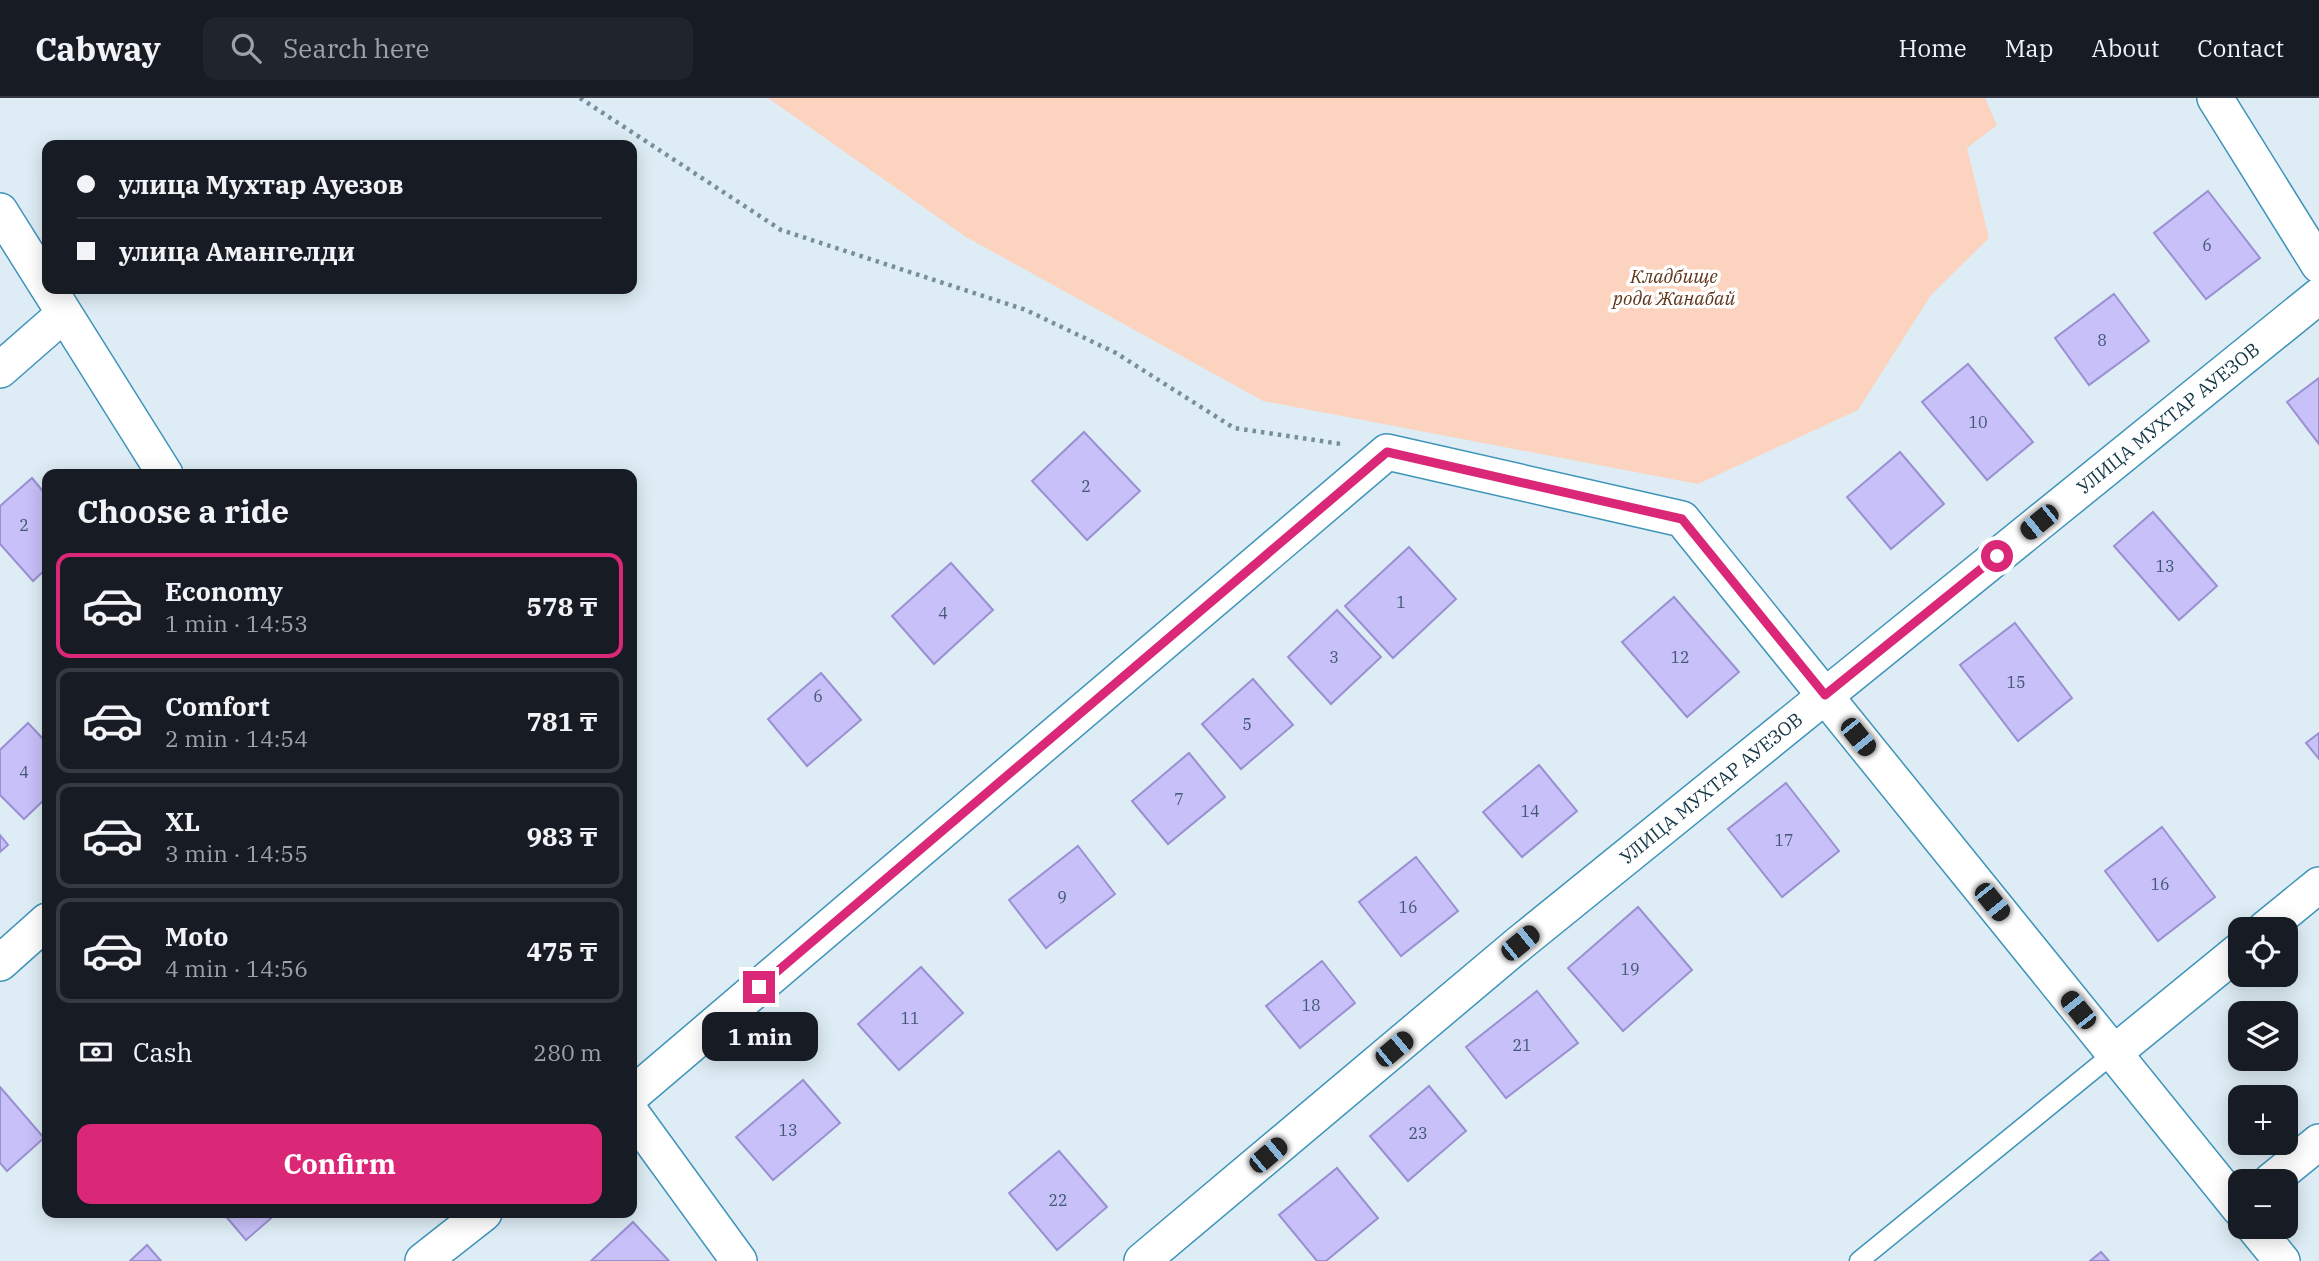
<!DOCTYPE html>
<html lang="en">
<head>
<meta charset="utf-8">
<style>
	:root { --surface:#171b24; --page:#20242c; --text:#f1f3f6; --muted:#9ea1a6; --line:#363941; --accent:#db2777 }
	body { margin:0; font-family:"IBM Plex Serif",serif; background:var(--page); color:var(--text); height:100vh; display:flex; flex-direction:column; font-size:26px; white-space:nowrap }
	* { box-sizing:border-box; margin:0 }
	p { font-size:23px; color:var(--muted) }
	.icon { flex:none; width:38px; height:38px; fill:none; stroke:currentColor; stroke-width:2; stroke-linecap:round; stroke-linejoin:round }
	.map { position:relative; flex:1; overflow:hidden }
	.drawer { position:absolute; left:42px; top:371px; width:595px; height:749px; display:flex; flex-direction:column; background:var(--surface); border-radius:14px; box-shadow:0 4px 18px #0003 }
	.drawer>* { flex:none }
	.banner { position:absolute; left:42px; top:42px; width:595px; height:154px; border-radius:14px; box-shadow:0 4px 18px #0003; display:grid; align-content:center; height:154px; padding:0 35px; background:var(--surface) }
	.tools { position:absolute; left:2228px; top:819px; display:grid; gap:14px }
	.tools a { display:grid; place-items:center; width:70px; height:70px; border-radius:14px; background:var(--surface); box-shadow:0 4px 18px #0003; font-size:35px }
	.end { position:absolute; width:32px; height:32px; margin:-16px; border:9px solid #db2777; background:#fff; box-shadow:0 0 0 4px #fff }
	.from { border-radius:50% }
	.bubble { position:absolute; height:49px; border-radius:14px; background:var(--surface); box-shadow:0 4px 18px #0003; font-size:23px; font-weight:800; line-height:49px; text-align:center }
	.car { position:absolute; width:21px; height:42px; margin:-21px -10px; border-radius:9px; box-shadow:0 0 5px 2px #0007; background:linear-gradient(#222 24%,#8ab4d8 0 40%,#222 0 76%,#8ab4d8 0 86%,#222 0) }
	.banner b { display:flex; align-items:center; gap:24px; height:66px; font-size:26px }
	.banner b+b { border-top:2px solid var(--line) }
	.banner i { width:18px; height:18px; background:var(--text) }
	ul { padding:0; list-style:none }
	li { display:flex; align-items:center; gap:21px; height:105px; margin:0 14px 10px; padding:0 21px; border:4px solid var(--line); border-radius:14px }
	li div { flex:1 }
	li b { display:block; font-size:26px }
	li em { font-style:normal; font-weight:800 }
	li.active { border-color:var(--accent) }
	li>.icon { width:63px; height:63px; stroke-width:1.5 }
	h2 { padding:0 35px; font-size:32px; line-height:84px }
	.pay { display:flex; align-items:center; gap:18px; height:77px; padding:0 35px; font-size:26px }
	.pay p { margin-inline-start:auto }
	.primary-button { display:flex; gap:14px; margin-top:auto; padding:14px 35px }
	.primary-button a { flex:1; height:80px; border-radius:14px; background:var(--accent); color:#fff; font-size:28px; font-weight:800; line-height:80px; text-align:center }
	header { display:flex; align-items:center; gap:42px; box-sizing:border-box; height:98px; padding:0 35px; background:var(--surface); border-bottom:2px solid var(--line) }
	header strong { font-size:33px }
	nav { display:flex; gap:38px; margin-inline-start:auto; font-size:24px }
	.search { width:490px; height:63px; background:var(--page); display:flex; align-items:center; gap:18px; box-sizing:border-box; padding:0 24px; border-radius:14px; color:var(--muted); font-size:26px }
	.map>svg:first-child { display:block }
	.green { fill:#fbd3be }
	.building { fill:#c7c0f9; stroke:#998fd3; stroke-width:2 }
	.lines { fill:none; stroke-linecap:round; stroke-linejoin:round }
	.lane-casing { stroke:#3f94ba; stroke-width:21 }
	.street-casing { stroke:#3f94ba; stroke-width:38 }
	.path { stroke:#768f9b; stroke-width:4.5; stroke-dasharray:3.5 5; stroke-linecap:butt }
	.lane { stroke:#fff; stroke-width:18 }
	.street { stroke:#fff; stroke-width:35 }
	.route { stroke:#db2777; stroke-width:9 }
	.labels { text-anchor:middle; stroke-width:7; stroke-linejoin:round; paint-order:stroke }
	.number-label { font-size:16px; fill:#405873 }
	.park-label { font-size:19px; font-style:italic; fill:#5f351b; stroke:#fff }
	.street-label { font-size:19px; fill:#133646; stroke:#fff }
</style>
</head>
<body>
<header>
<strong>Cabway</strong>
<div class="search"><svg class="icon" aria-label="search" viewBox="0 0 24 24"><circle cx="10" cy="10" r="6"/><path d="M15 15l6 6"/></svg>Search here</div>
<nav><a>Home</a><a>Map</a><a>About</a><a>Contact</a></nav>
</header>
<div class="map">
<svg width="2319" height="1163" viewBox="0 0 2319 1163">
	<rect width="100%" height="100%" fill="#deedf5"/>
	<path class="green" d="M 768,0 L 1985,0 L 1997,27 L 1967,50 L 1989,140 L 1931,197 L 1858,312 L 1698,386 L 1263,303 L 966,139 Z"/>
	<g class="building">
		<path d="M 2208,93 L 2260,160 L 2206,201 L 2154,135 Z"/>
		<path d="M 2114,196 L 2149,243 L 2089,287 L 2055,240 Z"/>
		<path d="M 1968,266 L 2033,344 L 1987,382 L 1922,304 Z"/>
		<path d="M 2319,280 L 2319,346 L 2287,304 Z"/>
		<path d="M 1084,334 L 1140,393 L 1087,442 L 1032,383 Z"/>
		<path d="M 1900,354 L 1944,406 L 1891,451 L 1847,399 Z"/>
		<path d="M 32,380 L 47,398 L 47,470 L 33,483 L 0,446 L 0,408 Z"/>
		<path d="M 2153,414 L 2217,488 L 2179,522 L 2114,448 Z"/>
		<path d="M 1409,449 L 1456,501 L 1393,560 L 1345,508 Z"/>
		<path d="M 951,465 L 993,512 L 934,566 L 892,518 Z"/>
		<path d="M 1674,499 L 1739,574 L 1687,619 L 1622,544 Z"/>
		<path d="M 1337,512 L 1381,559 L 1331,606 L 1288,559 Z"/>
		<path d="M 2015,525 L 2072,600 L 2018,643 L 1960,567 Z"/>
		<path d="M 821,575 L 861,622 L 807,668 L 768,621 Z"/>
		<path d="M 1253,581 L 1293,627 L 1241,671 L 1202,626 Z"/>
		<path d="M 28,625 L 47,645 L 47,699 L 24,721 L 0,697 L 0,652 Z"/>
		<path d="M 2319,635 L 2319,661 L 2306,645 Z"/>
		<path d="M 1189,655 L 1225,699 L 1168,746 L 1132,703 Z"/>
		<path d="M 1539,667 L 1577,713 L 1522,759 L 1483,714 Z"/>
		<path d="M 1786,685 L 1839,753 L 1782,799 L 1728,731 Z"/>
		<path d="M 2162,729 L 2215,799 L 2158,843 L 2105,773 Z"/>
		<path d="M 0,737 L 8,747 L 0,754 Z"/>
		<path d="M 1078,748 L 1115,796 L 1046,850 L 1009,802 Z"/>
		<path d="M 1416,759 L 1458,813 L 1401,858 L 1359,804 Z"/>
		<path d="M 1638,809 L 1692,872 L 1623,933 L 1568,870 Z"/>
		<path d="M 1322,863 L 1355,905 L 1300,950 L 1266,908 Z"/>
		<path d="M 921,869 L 963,915 L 899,972 L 858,926 Z"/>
		<path d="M 1537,893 L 1578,945 L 1506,1000 L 1466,949 Z"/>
		<path d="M 803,982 L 840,1025 L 773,1082 L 736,1039 Z"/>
		<path d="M 1429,988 L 1466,1033 L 1408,1083 L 1370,1038 Z"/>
		<path d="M 0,989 L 44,1040 L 7,1073 L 0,1065 Z"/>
		<path d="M 1059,1053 L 1107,1109 L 1057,1152 L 1009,1095 Z"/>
		<path d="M 1337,1070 L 1378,1120 L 1326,1163 L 1317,1163 L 1279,1117 Z"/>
		<path d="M 223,1115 L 277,1115 L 246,1142 Z"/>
		<path d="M 633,1124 L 669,1163 L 591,1163 Z"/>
		<path d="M 147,1147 L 161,1163 L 130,1163 Z"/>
		<path d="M 2101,1154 L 2109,1163 L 2090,1163 Z"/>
	</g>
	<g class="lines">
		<g class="lane-casing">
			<path id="lane" d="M 1859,1163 L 2114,955"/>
		</g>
		<g class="street-casing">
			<g id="street">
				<path d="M 2215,0 L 2319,167"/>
				<path d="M 0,113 L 47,188"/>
				<path d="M 49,191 L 165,376"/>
				<path d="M 0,272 L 64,216"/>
				<path d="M 2265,831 L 2319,787"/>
				<path d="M 0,865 L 47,823"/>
				<path d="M 2114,955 L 2240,852"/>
				<path d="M 632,997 L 1387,354 L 1682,421 L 2240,1111"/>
				<path d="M 632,1016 L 739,1163"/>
				<path d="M 2271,1083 L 2319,1044"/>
				<path d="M 2254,1129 L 2282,1163"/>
				<path d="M 423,1163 L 484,1115"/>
				<path d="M 1142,1163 L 1520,845 L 2319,198"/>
			</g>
		</g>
		<path class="path" d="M 580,0 L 781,132 L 1026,212 L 1116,255 L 1234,330 L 1341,346"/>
		<use href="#lane" class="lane"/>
		<use href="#street" class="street"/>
	</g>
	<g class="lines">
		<path class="route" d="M 759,889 L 1387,354 L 1682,421 L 1825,597 L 1997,458"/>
	</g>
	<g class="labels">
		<g class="number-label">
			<text x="2207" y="153">6</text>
			<text x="2102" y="248">8</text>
			<text x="1978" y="330">10</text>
			<text x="1086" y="394">2</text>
			<text x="24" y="433">2</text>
			<text x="2165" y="474">13</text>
			<text x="1401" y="510">1</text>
			<text x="943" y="521">4</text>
			<text x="1334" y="565">3</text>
			<text x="1680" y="565">12</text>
			<text x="2016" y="590">15</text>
			<text x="818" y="604">6</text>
			<text x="1247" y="632">5</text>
			<text x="24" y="680">4</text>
			<text x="1179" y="707">7</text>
			<text x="1530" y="719">14</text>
			<text x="1784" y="748">17</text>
			<text x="2160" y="792">16</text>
			<text x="1062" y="805">9</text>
			<text x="1408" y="815">16</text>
			<text x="1630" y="877">19</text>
			<text x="1311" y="913">18</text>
			<text x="910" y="926">11</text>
			<text x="1522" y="953">21</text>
			<text x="788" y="1038">13</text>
			<text x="1418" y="1041">23</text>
			<text x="1058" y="1108">22</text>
		</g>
		<g class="park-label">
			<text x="1674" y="185">Кладбище<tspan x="1674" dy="22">рода Жанабай</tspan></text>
		</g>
		<g class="street-label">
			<text transform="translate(2168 320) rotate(-39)" y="7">УЛИЦА МУХТАР АУЕЗОВ</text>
			<text transform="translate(1711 690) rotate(-39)" y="7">УЛИЦА МУХТАР АУЕЗОВ</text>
		</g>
	</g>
</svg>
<div class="tools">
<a><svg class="icon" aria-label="locate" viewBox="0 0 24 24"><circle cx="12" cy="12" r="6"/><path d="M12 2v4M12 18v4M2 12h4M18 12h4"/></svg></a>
<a><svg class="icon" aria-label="layers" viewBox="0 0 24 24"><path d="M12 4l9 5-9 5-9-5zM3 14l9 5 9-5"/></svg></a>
<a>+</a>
<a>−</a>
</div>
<i class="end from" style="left:1997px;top:458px"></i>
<i class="end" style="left:759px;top:889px"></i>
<div class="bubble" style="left:702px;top:914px;width:116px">1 min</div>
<i class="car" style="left:2039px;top:424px;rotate:231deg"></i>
<i class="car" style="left:1858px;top:639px;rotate:141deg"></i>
<i class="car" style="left:1992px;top:804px;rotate:141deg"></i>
<i class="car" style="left:1520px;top:845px;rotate:51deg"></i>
<i class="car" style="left:2078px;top:912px;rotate:321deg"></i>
<i class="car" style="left:1394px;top:951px;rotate:50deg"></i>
<i class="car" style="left:1268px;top:1057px;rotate:50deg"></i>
<div class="banner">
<b><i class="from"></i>улица Мухтар Ауезов</b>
<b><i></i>улица Амангелди</b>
</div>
<section class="drawer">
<h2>Choose a ride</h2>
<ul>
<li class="active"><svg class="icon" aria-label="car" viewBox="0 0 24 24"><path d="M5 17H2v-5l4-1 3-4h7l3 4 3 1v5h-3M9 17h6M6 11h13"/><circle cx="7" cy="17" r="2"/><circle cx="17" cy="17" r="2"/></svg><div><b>Economy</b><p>1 min · 14:53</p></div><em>578 ₸</em></li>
<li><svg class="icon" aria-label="car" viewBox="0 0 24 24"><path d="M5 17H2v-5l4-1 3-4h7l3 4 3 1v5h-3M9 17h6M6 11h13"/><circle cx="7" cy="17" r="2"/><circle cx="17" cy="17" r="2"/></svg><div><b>Comfort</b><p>2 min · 14:54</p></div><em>781 ₸</em></li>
<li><svg class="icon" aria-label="car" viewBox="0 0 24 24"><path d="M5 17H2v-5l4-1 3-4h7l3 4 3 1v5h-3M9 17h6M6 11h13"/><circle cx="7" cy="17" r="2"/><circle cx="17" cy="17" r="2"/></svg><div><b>XL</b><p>3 min · 14:55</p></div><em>983 ₸</em></li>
<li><svg class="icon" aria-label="car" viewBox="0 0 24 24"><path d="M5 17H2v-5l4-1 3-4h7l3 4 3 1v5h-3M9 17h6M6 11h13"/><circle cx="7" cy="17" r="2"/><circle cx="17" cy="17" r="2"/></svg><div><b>Moto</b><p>4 min · 14:56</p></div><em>475 ₸</em></li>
</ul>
<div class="pay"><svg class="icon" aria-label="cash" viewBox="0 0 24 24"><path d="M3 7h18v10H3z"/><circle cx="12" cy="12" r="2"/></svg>Cash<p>280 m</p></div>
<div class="primary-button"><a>Confirm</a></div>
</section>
</div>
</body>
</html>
